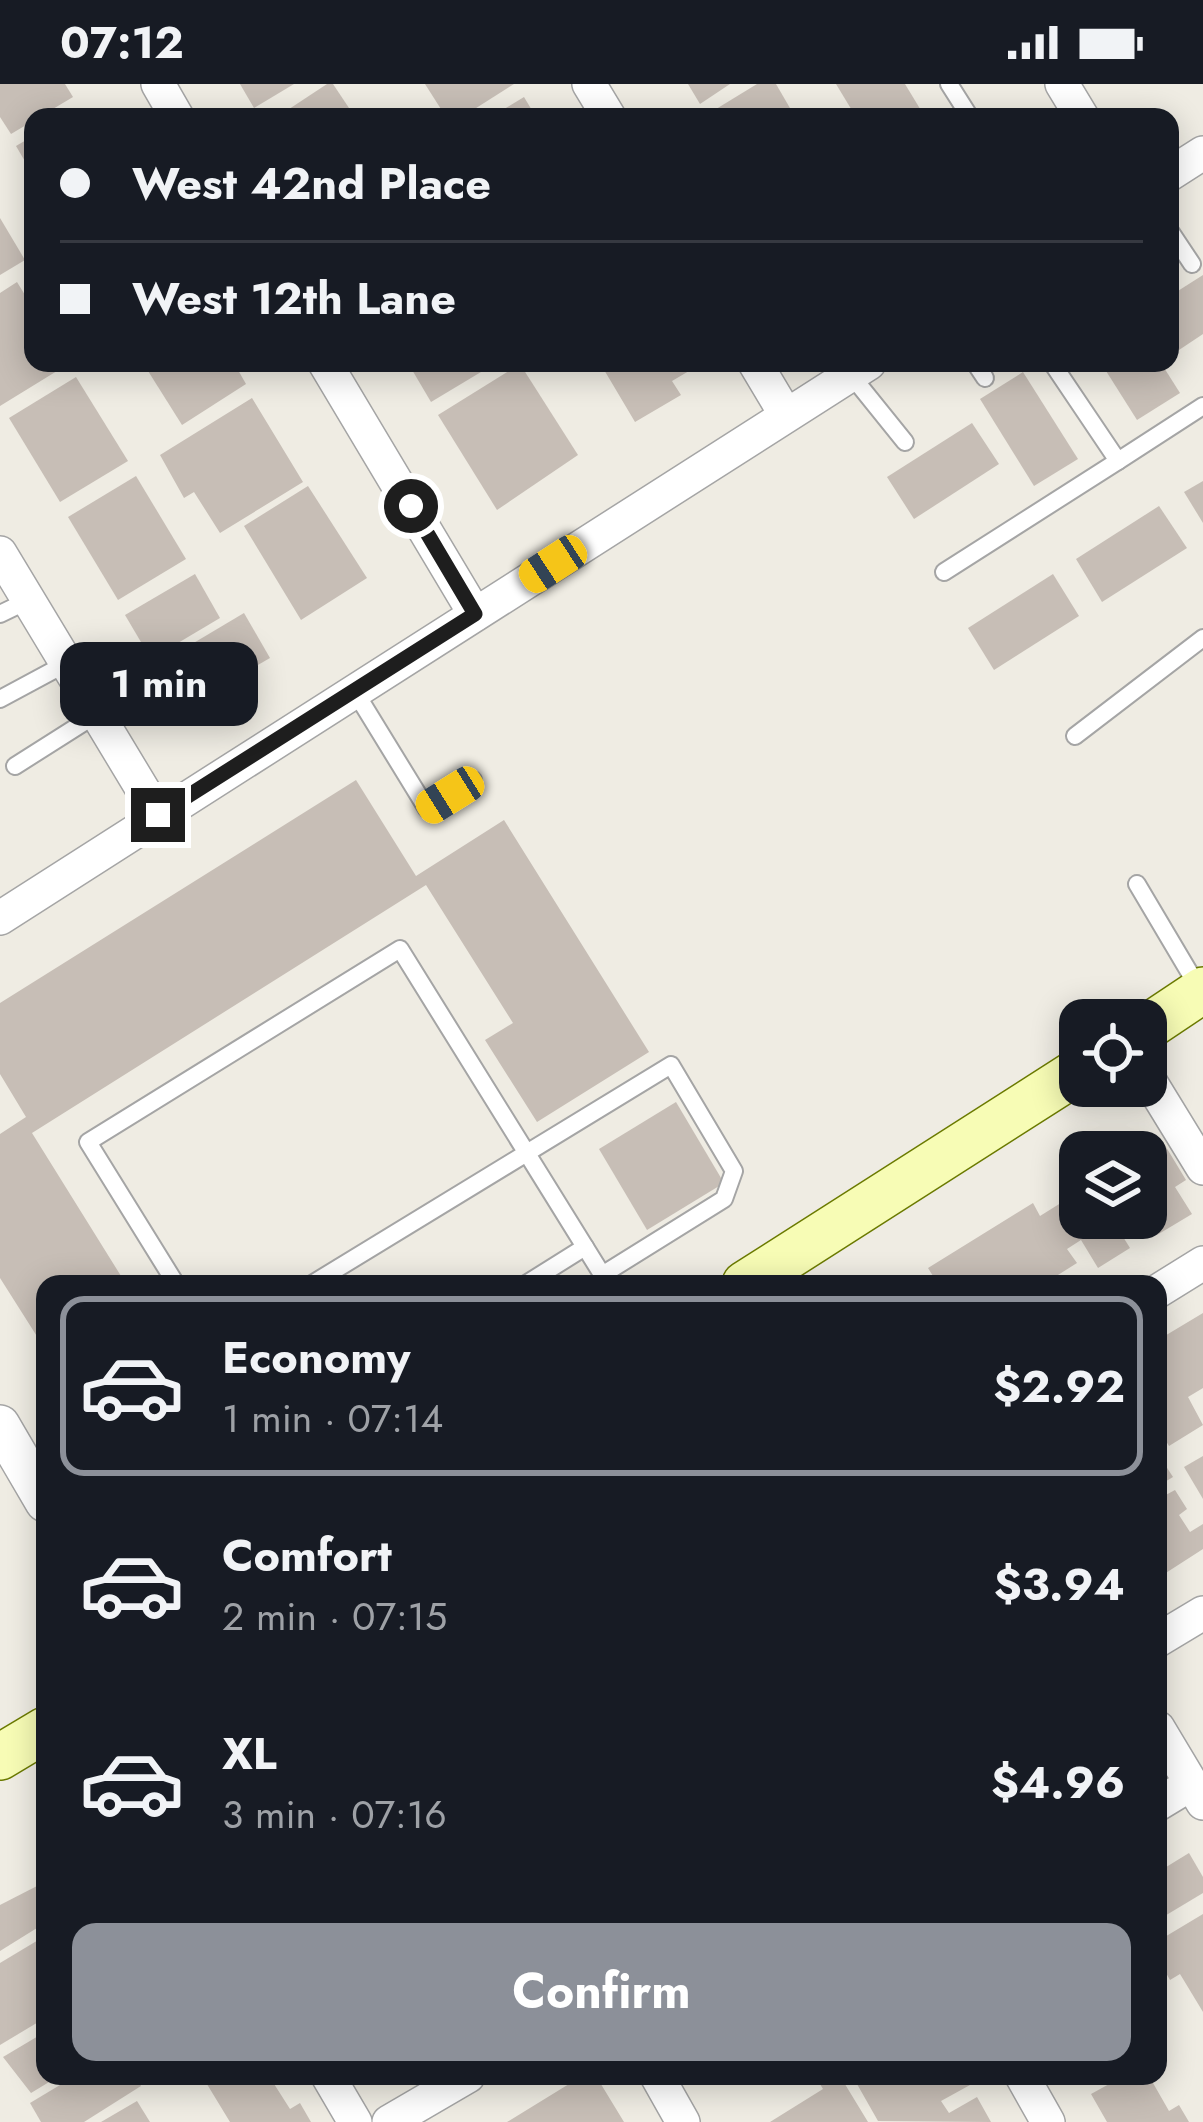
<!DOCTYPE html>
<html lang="en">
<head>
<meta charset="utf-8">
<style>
	:root { --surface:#171b24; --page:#242831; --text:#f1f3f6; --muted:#9ea1a6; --line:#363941; --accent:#8c9099 }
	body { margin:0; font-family:Jost,sans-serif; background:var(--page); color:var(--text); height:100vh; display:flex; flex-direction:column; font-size:45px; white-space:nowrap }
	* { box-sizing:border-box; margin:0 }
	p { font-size:39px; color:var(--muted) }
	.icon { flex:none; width:66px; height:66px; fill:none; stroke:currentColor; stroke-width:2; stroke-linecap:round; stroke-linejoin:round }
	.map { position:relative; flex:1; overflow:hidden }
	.side { position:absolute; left:36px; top:1191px; width:1131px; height:810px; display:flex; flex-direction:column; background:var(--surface); border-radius:24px; box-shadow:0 6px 30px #0003 }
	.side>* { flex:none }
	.guide { position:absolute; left:24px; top:24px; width:1155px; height:264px; border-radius:24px; box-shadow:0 6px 30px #0003; display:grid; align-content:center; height:264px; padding:0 36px; background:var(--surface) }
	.tools { position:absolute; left:1059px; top:915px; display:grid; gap:24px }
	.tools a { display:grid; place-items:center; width:108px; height:108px; border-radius:24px; background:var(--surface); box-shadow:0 6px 30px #0003; font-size:60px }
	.end { position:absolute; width:54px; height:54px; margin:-27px; border:15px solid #1e1e1e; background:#fff; box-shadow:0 0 0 6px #fff }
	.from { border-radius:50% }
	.bubble { position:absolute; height:84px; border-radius:24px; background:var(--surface); box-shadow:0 6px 30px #0003; font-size:39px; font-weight:700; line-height:84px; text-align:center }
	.car { position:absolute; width:36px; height:72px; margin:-36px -18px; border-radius:15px; box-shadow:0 0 9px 3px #0007; background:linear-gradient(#f5c518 24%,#345 0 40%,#f5c518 0 76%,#345 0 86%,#f5c518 0) }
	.guide b { display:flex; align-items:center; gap:42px; height:114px; font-size:45px }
	.guide b+b { border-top:3px solid var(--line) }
	.guide i { width:30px; height:30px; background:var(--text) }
	ul { padding:21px 0 0; list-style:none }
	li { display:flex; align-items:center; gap:36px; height:180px; margin:0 24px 18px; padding:0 12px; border:6px solid transparent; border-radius:24px }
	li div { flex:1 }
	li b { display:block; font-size:45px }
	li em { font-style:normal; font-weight:700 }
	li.current { border-color:var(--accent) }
	li>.icon { width:108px; height:108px; stroke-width:1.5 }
	.button { display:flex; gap:24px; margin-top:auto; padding:24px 36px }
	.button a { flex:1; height:138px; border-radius:24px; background:var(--accent); color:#fff; font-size:48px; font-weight:700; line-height:138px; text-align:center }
	.status { display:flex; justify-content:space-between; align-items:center; height:84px; padding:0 60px; background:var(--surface); direction:ltr }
	.status svg { height:33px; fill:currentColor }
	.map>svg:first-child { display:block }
	.building { fill:#c7beb6 }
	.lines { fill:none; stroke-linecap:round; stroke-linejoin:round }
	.service-casing { stroke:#a5a5a5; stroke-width:20 }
	.minor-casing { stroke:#a5a5a5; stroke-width:36 }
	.tertiary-casing { stroke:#a5a5a5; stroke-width:42 }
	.secondary-casing { stroke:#6b7a00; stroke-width:48 }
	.service { stroke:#fff; stroke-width:16 }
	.minor { stroke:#fff; stroke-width:33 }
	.tertiary { stroke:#fff; stroke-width:39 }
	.secondary { stroke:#f7fcb5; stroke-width:45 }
	.route { stroke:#1e1e1e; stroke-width:15 }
</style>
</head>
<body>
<div class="status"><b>07:12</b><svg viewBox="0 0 49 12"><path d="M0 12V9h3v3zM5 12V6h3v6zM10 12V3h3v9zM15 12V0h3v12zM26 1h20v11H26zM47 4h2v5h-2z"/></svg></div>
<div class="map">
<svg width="1203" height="2038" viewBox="0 0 1203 2038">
	<rect width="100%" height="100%" fill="#efece3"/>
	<g class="building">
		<path d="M 0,0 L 65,0 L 73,13 L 11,50 L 0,33 Z"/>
		<path d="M 240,0 L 294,0 L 254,24 Z"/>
		<path d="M 327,0 L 333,0 L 355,33 L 277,33 Z"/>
		<path d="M 425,0 L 514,0 L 462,33 L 446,33 Z"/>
		<path d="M 688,0 L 730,0 L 700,20 Z"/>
		<path d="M 757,0 L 776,0 L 794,31 L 703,33 Z"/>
		<path d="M 836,0 L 905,0 L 925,33 L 856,33 Z"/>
		<path d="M 524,13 L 536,33 L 491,33 Z"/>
		<path d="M 33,52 L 33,91 L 16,62 Z"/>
		<path d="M 0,134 L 25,176 L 0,191 Z"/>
		<path d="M 1203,191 L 1203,250 L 1176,268 L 1170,259 L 1170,212 Z"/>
		<path d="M 17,198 L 33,224 L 33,279 L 70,279 L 0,322 L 0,209 Z"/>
		<path d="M 143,279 L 234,279 L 246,300 L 182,341 Z"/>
		<path d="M 408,279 L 496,279 L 431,318 Z"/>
		<path d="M 600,279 L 684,279 L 689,287 L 672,297 L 681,311 L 635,338 Z"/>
		<path d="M 1101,279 L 1161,279 L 1180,309 L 1137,336 Z"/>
		<path d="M 520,280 L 578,371 L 497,426 L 438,331 Z"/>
		<path d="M 1023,288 L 1078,375 L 1034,402 L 980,315 Z"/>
		<path d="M 76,293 L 128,377 L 60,418 L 9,334 Z"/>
		<path d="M 252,314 L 303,398 L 220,449 L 194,408 L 184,414 L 160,371 Z"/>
		<path d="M 972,339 L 999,380 L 914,435 L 887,393 Z"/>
		<path d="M 136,392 L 186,475 L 118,516 L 68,433 Z"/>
		<path d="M 1203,397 L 1203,439 L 1184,408 Z"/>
		<path d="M 308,402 L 367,494 L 301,536 L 244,442 Z"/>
		<path d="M 1159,422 L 1187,464 L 1102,518 L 1076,475 Z"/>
		<path d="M 195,490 L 220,534 L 151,575 L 125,531 Z"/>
		<path d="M 1053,490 L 1079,532 L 994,586 L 968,544 Z"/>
		<path d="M 244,529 L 270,574 L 186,623 L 160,579 Z"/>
		<path d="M 356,696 L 416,792 L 504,736 L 649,968 L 537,1038 L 485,956 L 513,939 L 426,801 L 32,1049 L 126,1200 L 45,1200 L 45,1265 L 0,1194 L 0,1050 L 26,1033 L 0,990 L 0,919 Z"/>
		<path d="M 676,1018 L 724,1099 L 647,1146 L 599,1065 Z"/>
		<path d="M 1163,1058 L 1186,1096 L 1175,1103 L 1192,1130 L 1157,1151 L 1146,1133 L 1146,1069 Z"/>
		<path d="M 1080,1107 L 1080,1134 L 1125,1134 L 1115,1140 L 1130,1164 L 1098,1184 L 1081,1156 L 1067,1165 L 1077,1179 L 1050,1196 L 1053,1200 L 938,1200 L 928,1184 L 1033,1119 L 1040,1132 Z"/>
		<path d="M 1203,1229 L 1203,1304 L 1188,1313 L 1203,1341 L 1169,1362 L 1158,1344 L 1158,1256 Z"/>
		<path d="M 1158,1370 L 1173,1393 L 1158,1402 Z"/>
		<path d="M 1203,1372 L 1203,1415 L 1184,1383 Z"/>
		<path d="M 1158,1406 L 1162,1413 L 1175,1406 L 1187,1425 L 1179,1431 L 1190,1448 L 1203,1440 L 1203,1465 L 1158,1494 Z"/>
		<path d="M 1189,1769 L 1203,1793 L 1203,1809 L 1158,1836 L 1158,1788 Z"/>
		<path d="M 37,1802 L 45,1815 L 45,1839 L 0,1867 L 0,1821 Z"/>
		<path d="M 1203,1830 L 1203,1928 L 1180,1890 L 1170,1896 L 1158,1875 L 1158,1857 Z"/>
		<path d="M 45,1852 L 45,1934 L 0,1961 L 0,1879 Z"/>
		<path d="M 45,1948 L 45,1992 L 59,1992 L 31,2009 L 3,1973 Z"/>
		<path d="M 75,1992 L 135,1992 L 141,2002 L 84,2038 L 41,2038 L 30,2019 Z"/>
		<path d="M 202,1992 L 269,1992 L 290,2025 L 300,2019 L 311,2038 L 230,2038 Z"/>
		<path d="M 564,1992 L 596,1992 L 624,2038 L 507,2038 L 569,2000 Z"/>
		<path d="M 815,1992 L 840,1992 L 868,2038 L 770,2038 L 823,2005 Z"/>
		<path d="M 946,1992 L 950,2000 L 965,1992 L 970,2001 L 941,2017 L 949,2029 L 977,2013 L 991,2038 L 878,2037 L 853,1993 Z"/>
		<path d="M 1106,1992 L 1149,1992 L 1169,2027 L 1179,2021 L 1189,2038 L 1107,2038 L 1091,2010 L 1111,1999 Z"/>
		<path d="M 137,2017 L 150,2038 L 101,2038 Z"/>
	</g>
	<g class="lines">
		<g class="service-casing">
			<g id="service">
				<path d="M 949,0 L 970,33"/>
				<path d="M 1170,147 L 1192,180"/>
				<path d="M 975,279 L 985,294"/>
				<path d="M 1052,279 L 1118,377 L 1203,322"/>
				<path d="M 851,291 L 905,358"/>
				<path d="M 944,488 L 1118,377"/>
				<path d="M 0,530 L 29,516"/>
				<path d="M 354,606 L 427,725 L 473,696"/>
				<path d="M 0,615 L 67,579"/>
				<path d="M 1075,652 L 1203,554"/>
				<path d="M 15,682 L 97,630"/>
				<path d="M 1137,800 L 1201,908"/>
				<path d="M 176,1200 L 88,1058 L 400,865 L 608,1200"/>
				<path d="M 312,1200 L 671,981 L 734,1087 L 724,1115 L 602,1191"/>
				<path d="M 526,1200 L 585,1163"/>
			</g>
		</g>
		<g class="minor-casing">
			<g id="minor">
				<path d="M 158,0 L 177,33"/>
				<path d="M 589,0 L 609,33"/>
				<path d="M 1062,0 L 1082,33"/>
				<path d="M 1170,90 L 1203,69"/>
				<path d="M 325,279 L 475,530"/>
				<path d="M 755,279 L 786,331"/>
				<path d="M 0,469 L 158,731"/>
				<path d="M 0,834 L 869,279"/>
				<path d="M 1146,991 L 1203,1084"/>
				<path d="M 1158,1207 L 1203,1179"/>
				<path d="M 1158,1556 L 1203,1529"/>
				<path d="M 1158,1644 L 1203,1719"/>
				<path d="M 1158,1720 L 1191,1700"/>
				<path d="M 328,1992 L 355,2038"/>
				<path d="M 657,1992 L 683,2038"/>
				<path d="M 1022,1992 L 1048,2038"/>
				<path d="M 389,2038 L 468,1992"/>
			</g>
		</g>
		<g class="tertiary-casing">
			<path id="tertiary" d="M 0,1341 L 45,1418"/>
		</g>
		<g class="secondary-casing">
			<g id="secondary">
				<path d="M 1146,944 L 1203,906"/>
				<path d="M 745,1200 L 1080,986"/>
				<path d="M 0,1673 L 45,1646"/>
			</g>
		</g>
		<use href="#service" class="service"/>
		<use href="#minor" class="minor"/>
		<use href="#tertiary" class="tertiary"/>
		<use href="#secondary" class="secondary"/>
	</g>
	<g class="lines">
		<path class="route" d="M 158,731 L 475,530 L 411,422"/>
	</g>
</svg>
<div class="tools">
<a><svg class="icon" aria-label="locate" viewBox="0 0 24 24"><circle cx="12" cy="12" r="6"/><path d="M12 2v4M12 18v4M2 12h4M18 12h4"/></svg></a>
<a><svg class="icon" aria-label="layers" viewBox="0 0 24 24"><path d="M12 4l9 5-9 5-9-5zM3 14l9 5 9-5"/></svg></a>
</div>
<i class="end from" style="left:411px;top:422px"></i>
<i class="end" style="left:158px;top:731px"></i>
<div class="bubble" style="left:60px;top:558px;width:198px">1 min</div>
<i class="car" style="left:553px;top:480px;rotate:237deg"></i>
<i class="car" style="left:450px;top:711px;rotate:238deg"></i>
<div class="guide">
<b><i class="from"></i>West 42nd Place</b>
<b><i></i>West 12th Lane</b>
</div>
<section class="side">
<ul>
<li class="current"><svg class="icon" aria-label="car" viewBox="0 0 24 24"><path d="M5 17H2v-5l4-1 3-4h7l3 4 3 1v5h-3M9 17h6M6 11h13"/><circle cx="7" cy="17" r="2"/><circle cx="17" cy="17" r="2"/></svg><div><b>Economy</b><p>1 min · 07:14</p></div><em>$2.92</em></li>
<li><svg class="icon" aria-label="car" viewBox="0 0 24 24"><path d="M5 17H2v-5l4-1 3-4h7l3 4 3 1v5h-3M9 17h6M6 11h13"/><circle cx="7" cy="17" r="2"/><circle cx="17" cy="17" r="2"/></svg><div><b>Comfort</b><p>2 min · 07:15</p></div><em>$3.94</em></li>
<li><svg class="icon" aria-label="car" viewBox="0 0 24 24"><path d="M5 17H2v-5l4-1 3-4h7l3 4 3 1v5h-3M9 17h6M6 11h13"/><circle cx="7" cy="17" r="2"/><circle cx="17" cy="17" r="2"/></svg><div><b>XL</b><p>3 min · 07:16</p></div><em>$4.96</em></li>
</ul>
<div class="button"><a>Confirm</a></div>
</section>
</div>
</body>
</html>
